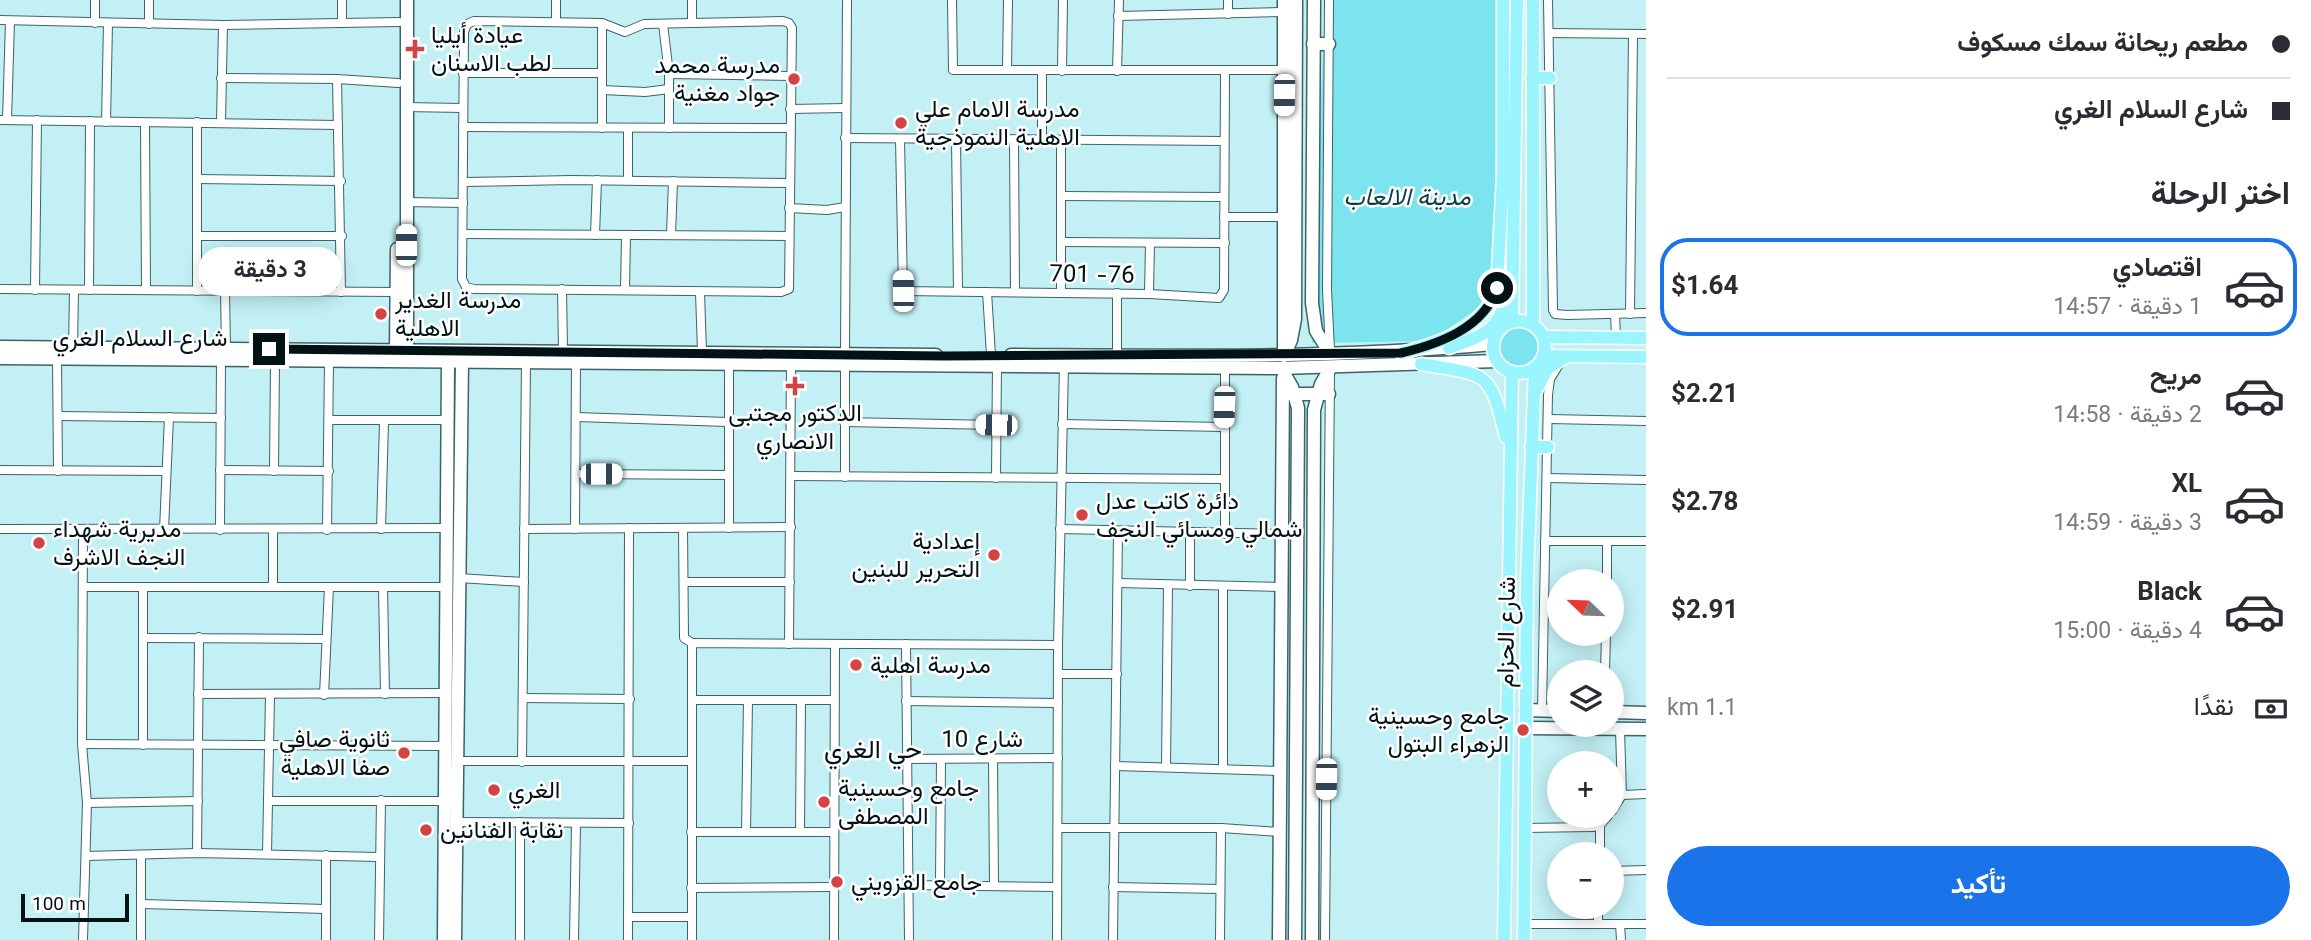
<!DOCTYPE html>
<html lang="ar">
<head>
<meta charset="utf-8">
<style>
	:root { --surface:#fff; --page:#f2f2f3; --text:#2b2b33; --muted:#7c7c81; --line:#e1e1e2; --accent:#1a73e8 }
	body { margin:0; font-family:Georgia,Vazirmatn,serif; background:var(--page); color:var(--text); direction:rtl; height:100vh; display:flex; flex-direction:column; font-size:26px; white-space:nowrap }
	* { box-sizing:border-box; margin:0 }
	p { font-size:23px; color:var(--muted) }
	.icon { flex:none; width:38px; height:38px; fill:none; stroke:currentColor; stroke-width:2; stroke-linecap:round; stroke-linejoin:round }
	.map { position:relative; flex:1; overflow:hidden; direction:ltr }
	.drawer { display:flex; flex-direction:column; background:var(--surface); width:665px }
	.drawer>* { flex:none }
	.guide { display:grid; align-content:center; height:154px; padding:0 21px; background:var(--surface) }
	.needle { width:46px; rotate:293deg }
	.controls { position:absolute; left:1547px; top:569px; display:grid; gap:14px }
	.controls a { display:grid; place-items:center; width:77px; height:77px; border-radius:50%; background:var(--surface); box-shadow:0 4px 18px #0003; font-size:35px }
	.scale { position:absolute; left:21px; bottom:18px; width:108px; box-sizing:border-box; padding-left:7px; border:4px solid #031315; border-top:0; font-size:19px; line-height:24px; white-space:nowrap; color:#031315; -webkit-text-stroke:5px #fff; paint-order:stroke }
	.end { position:absolute; width:32px; height:32px; margin:-16px; border:9px solid #031315; background:#fff; box-shadow:0 0 0 4px #fff }
	.from { border-radius:50% }
	.bubble { position:absolute; height:49px; border-radius:24px; background:var(--surface); box-shadow:0 4px 18px #0003; font-size:23px; font-weight:700; line-height:49px; text-align:center; direction:rtl }
	.car { position:absolute; width:21px; height:42px; margin:-21px -10px; border-radius:9px; box-shadow:0 0 5px 2px #0007; background:linear-gradient(#fff 24%,#345 0 40%,#fff 0 76%,#345 0 86%,#fff 0) }
	.guide b { display:flex; align-items:center; gap:24px; height:66px; font-size:26px }
	.guide b+b { border-top:2px solid var(--line) }
	.guide i { width:18px; height:18px; background:var(--text) }
	ul { padding:0; list-style:none }
	li { display:flex; align-items:center; gap:21px; height:98px; margin:0 14px 10px; padding:0 7px; border:4px solid transparent; border-radius:28px }
	li div { flex:1 }
	li b { display:block; font-size:26px }
	li em { font-style:normal; font-weight:700 }
	li.current { border-color:var(--accent) }
	li>.icon { width:63px; height:63px; stroke-width:1.5 }
	h2 { padding:0 21px; font-size:32px; line-height:84px }
	.pay { display:flex; align-items:center; gap:18px; height:77px; padding:0 21px; font-size:26px }
	.pay p { margin-inline-start:auto }
	.cta { display:flex; gap:14px; margin-top:auto; padding:14px 21px }
	.cta a { flex:1; height:80px; border-radius:42px; background:var(--accent); color:#fff; font-size:28px; font-weight:700; line-height:80px; text-align:center }
	main { display:flex; flex:1; min-height:0 }
	.map>svg:first-child { display:block }
	.green { fill:#7ce4ef }
	.lines { fill:none; stroke-linecap:round; stroke-linejoin:round }
	.street-casing { stroke:#3b6469; stroke-width:10 }
	.secondary-casing { stroke:#3b6469; stroke-width:15 }
	.primary-casing { stroke:#fff; stroke-width:15 }
	.street { stroke:#fff; stroke-width:8 }
	.secondary { stroke:#fff; stroke-width:12 }
	.primary { stroke:#9af5fe; stroke-width:12 }
	.route { stroke:#031315; stroke-width:9 }
	.poi-dot { fill:#d34343; stroke:#fff; stroke-width:2.5 }
	.labels { text-anchor:middle; stroke-width:5; stroke-linejoin:round; paint-order:stroke }
	.poi-label { font-size:24px; fill:#031315; stroke:#fff; text-anchor:start }
	.park-label { font-size:24px; font-style:italic; fill:#093f44; stroke:#fff }
	.street-label { font-size:24px; fill:#031315; stroke:#fff }
	.neighbourhood-label { font-size:26px; fill:#031315; stroke:#fff }
</style>
</head>
<body>
<main>
<section class="drawer">
<div class="guide">
<b><i class="from"></i>مطعم ريحانة سمك مسكوف</b>
<b><i></i>شارع السلام الغري</b>
</div>
<h2>اختر الرحلة</h2>
<ul>
<li class="current"><svg class="icon" aria-label="car" viewBox="0 0 24 24"><path d="M5 17H2v-5l4-1 3-4h7l3 4 3 1v5h-3M9 17h6M6 11h13"/><circle cx="7" cy="17" r="2"/><circle cx="17" cy="17" r="2"/></svg><div><b>اقتصادي</b><p>1 دقيقة · 14:57</p></div><em>$1.64</em></li>
<li><svg class="icon" aria-label="car" viewBox="0 0 24 24"><path d="M5 17H2v-5l4-1 3-4h7l3 4 3 1v5h-3M9 17h6M6 11h13"/><circle cx="7" cy="17" r="2"/><circle cx="17" cy="17" r="2"/></svg><div><b>مريح</b><p>2 دقيقة · 14:58</p></div><em>$2.21</em></li>
<li><svg class="icon" aria-label="car" viewBox="0 0 24 24"><path d="M5 17H2v-5l4-1 3-4h7l3 4 3 1v5h-3M9 17h6M6 11h13"/><circle cx="7" cy="17" r="2"/><circle cx="17" cy="17" r="2"/></svg><div><b>XL</b><p>3 دقيقة · 14:59</p></div><em>$2.78</em></li>
<li><svg class="icon" aria-label="car" viewBox="0 0 24 24"><path d="M5 17H2v-5l4-1 3-4h7l3 4 3 1v5h-3M9 17h6M6 11h13"/><circle cx="7" cy="17" r="2"/><circle cx="17" cy="17" r="2"/></svg><div><b>Black</b><p>4 دقيقة · 15:00</p></div><em>$2.91</em></li>
</ul>
<div class="pay"><svg class="icon" aria-label="cash" viewBox="0 0 24 24"><path d="M3 7h18v10H3z"/><circle cx="12" cy="12" r="2"/></svg>نقدًا<p>1.1 km</p></div>
<div class="cta"><a>تأكيد</a></div>
</section>
<div class="map">
<svg width="1646" height="940" viewBox="0 0 1646 940">
	<rect width="100%" height="100%" fill="#c3f0f5"/>
	<g class="green">
		<path d="M 1325,0 L 1499,0 L 1493,287 L 1481,306 L 1431,341 L 1312,343 Z"/>
		<circle cx="1519" cy="346" r="21"/>
	</g>
	<g class="lines">
		<g class="street-casing">
			<g id="street">
				<path d="M 342,0 L 342,23"/>
				<path d="M 692,0 L 692,22"/>
				<path d="M 952,0 L 953,70 L 1284,70"/>
				<path d="M 1228,0 L 1228,14"/>
				<path d="M 1329,0 L 1327,290 L 1330,350"/>
				<path d="M 1548,0 L 1553,310 L 1555,314 L 1567,315 L 1646,313"/>
				<path d="M 1118,16 L 1284,12"/>
				<path d="M 0,20 L 223,25 L 399,22"/>
				<path d="M 474,21 L 602,23 L 625,32 L 644,24 L 783,21 L 789,23 L 792,28 L 789,289 L 781,292 L 474,289 L 466,287 L 462,279 L 464,32 L 467,24 Z"/>
				<path d="M 556,21 L 556,0"/>
				<path d="M 95,23 L 95,0"/>
				<path d="M 149,24 L 149,0"/>
				<path d="M 663,24 L 669,74 L 669,128"/>
				<path d="M 1549,33 L 1646,34"/>
				<path d="M 1007,70 L 1008,0"/>
				<path d="M 1042,71 L 1042,141"/>
				<path d="M 1062,71 L 1063,0"/>
				<path d="M 1117,71 L 1119,0"/>
				<path d="M 463,73 L 602,73"/>
				<path d="M 669,74 L 790,76"/>
				<path d="M 221,78 L 337,79 L 398,83"/>
				<path d="M 337,79 L 341,292"/>
				<path d="M 602,90 L 645,92 L 669,89"/>
				<path d="M 405,107 L 463,108"/>
				<path d="M 790,109 L 846,108"/>
				<path d="M 0,120 L 338,125"/>
				<path d="M 7,120 L 10,21"/>
				<path d="M 221,121 L 223,25"/>
				<path d="M 106,122 L 108,23"/>
				<path d="M 197,122 L 197,291"/>
				<path d="M 145,124 L 146,290"/>
				<path d="M 463,127 L 790,128"/>
				<path d="M 602,128 L 602,23"/>
				<path d="M 845,138 L 1223,141"/>
				<path d="M 900,139 L 903,291 L 1149,294 L 1219,298 L 1224,290 L 1225,72"/>
				<path d="M 956,139 L 958,291"/>
				<path d="M 1014,140 L 1015,292"/>
				<path d="M 197,179 L 341,181"/>
				<path d="M 628,180 L 628,128"/>
				<path d="M 464,182 L 572,180 L 789,183"/>
				<path d="M 1061,196 L 1224,197"/>
				<path d="M 406,202 L 463,203"/>
				<path d="M 789,208 L 827,210 L 845,207"/>
				<path d="M 1224,217 L 1282,217"/>
				<path d="M 463,234 L 789,236"/>
				<path d="M 595,235 L 597,180"/>
				<path d="M 671,235 L 673,181"/>
				<path d="M 198,236 L 342,236"/>
				<path d="M 1061,242 L 1225,243"/>
				<path d="M 0,289 L 397,292"/>
				<path d="M 562,289 L 563,351"/>
				<path d="M 35,290 L 37,120"/>
				<path d="M 89,290 L 90,121"/>
				<path d="M 625,290 L 626,236"/>
				<path d="M 225,291 L 226,348"/>
				<path d="M 700,292 L 702,352"/>
				<path d="M 987,292 L 991,355"/>
				<path d="M 1061,293 L 1061,140"/>
				<path d="M 1149,294 L 1150,243"/>
				<path d="M 1615,314 L 1616,337"/>
				<path d="M 1630,314 L 1633,34"/>
				<path d="M 73,348 L 74,290"/>
				<path d="M 845,353 L 847,0"/>
				<path d="M 1117,356 L 1117,293"/>
				<path d="M 57,359 L 58,471"/>
				<path d="M 845,362 L 845,477"/>
				<path d="M 58,416 L 221,418"/>
				<path d="M 576,417 L 728,422"/>
				<path d="M 1549,419 L 1646,421"/>
				<path d="M 331,420 L 447,420"/>
				<path d="M 844,422 L 996,425"/>
				<path d="M 1062,424 L 1224,427"/>
				<path d="M 0,470 L 166,471"/>
				<path d="M 220,470 L 329,471"/>
				<path d="M 274,471 L 275,360"/>
				<path d="M 576,474 L 729,475"/>
				<path d="M 792,476 L 1224,479"/>
				<path d="M 996,478 L 997,364"/>
				<path d="M 1547,478 L 1646,480"/>
				<path d="M 683,528 L 684,638 L 692,643"/>
				<path d="M 729,528 L 729,363"/>
				<path d="M 0,529 L 447,528"/>
				<path d="M 83,529 L 82,744 L 87,803 L 83,940"/>
				<path d="M 381,529 L 384,422"/>
				<path d="M 524,529 L 791,527"/>
				<path d="M 575,529 L 576,362"/>
				<path d="M 1060,529 L 1282,534"/>
				<path d="M 164,530 L 169,417"/>
				<path d="M 220,530 L 221,359"/>
				<path d="M 327,530 L 329,361"/>
				<path d="M 1190,533 L 1190,586"/>
				<path d="M 1225,534 L 1225,368"/>
				<path d="M 1545,541 L 1646,541"/>
				<path d="M 459,578 L 524,582"/>
				<path d="M 1607,581 L 1607,541"/>
				<path d="M 684,582 L 790,582"/>
				<path d="M 1118,583 L 1282,587"/>
				<path d="M 83,587 L 447,587"/>
				<path d="M 273,587 L 273,530"/>
				<path d="M 383,587 L 385,694"/>
				<path d="M 1223,587 L 1223,769"/>
				<path d="M 143,638 L 325,639"/>
				<path d="M 789,644 L 791,362"/>
				<path d="M 906,644 L 909,940"/>
				<path d="M 1605,672 L 1606,634"/>
				<path d="M 1058,674 L 1117,674"/>
				<path d="M 198,694 L 446,693"/>
				<path d="M 324,695 L 329,587"/>
				<path d="M 523,698 L 630,699"/>
				<path d="M 692,700 L 834,700"/>
				<path d="M 906,701 L 1058,703"/>
				<path d="M 1542,710 L 1548,395 L 1550,379 L 1560,363"/>
				<path d="M 82,744 L 446,746"/>
				<path d="M 143,745 L 143,587"/>
				<path d="M 906,759 L 1058,758"/>
				<path d="M 993,759 L 994,886"/>
				<path d="M 458,761 L 691,761"/>
				<path d="M 522,762 L 526,361"/>
				<path d="M 1115,766 L 1281,771"/>
				<path d="M 1166,767 L 1168,585"/>
				<path d="M 1622,795 L 1646,794"/>
				<path d="M 268,801 L 445,801"/>
				<path d="M 87,803 L 198,801"/>
				<path d="M 1612,811 L 1622,795 L 1620,729"/>
				<path d="M 457,822 L 629,823"/>
				<path d="M 520,822 L 520,940"/>
				<path d="M 1058,828 L 1221,828 L 1280,832"/>
				<path d="M 1524,828 L 1593,827 L 1600,825 L 1608,816"/>
				<path d="M 691,832 L 832,832"/>
				<path d="M 746,832 L 748,700"/>
				<path d="M 800,832 L 801,700"/>
				<path d="M 197,853 L 199,637"/>
				<path d="M 267,854 L 270,695"/>
				<path d="M 1600,854 L 1600,825"/>
				<path d="M 326,855 L 326,940"/>
				<path d="M 86,856 L 197,853 L 379,857"/>
				<path d="M 1612,871 L 1646,870"/>
				<path d="M 907,885 L 1057,887"/>
				<path d="M 940,885 L 941,759"/>
				<path d="M 1113,887 L 1220,889"/>
				<path d="M 691,888 L 832,887"/>
				<path d="M 141,904 L 326,909"/>
				<path d="M 628,917 L 692,917"/>
				<path d="M 1524,924 L 1646,924"/>
				<path d="M 1598,924 L 1598,906"/>
				<path d="M 1620,924 L 1621,940"/>
				<path d="M 141,940 L 141,856"/>
				<path d="M 379,940 L 381,800"/>
				<path d="M 574,940 L 576,823"/>
				<path d="M 628,940 L 629,528"/>
				<path d="M 692,940 L 692,643 L 1058,645"/>
				<path d="M 834,940 L 835,644"/>
				<path d="M 1057,940 L 1058,645 L 1064,365"/>
				<path d="M 1113,940 L 1118,532"/>
				<path d="M 1220,940 L 1221,828"/>
				<path d="M 1325,940 L 1330,373"/>
			</g>
		</g>
		<g class="secondary-casing">
			<g id="secondary">
				<path d="M 1314,0 L 1312,303 L 1316,331 L 1330,353"/>
				<path d="M 1313,44 L 1329,44"/>
				<path d="M 0,347 L 936,355"/>
				<path d="M 396,351 L 397,249"/>
				<path d="M 407,351 L 407,0"/>
				<path d="M 1284,352 L 1284,0"/>
				<path d="M 1011,355 C 1171,356 1332,359 1493,344"/>
				<path d="M 1284,356 L 1291,340 L 1295,319 L 1296,0"/>
				<path d="M 0,358 L 1281,368 L 1497,361"/>
				<path d="M 1281,368 L 1292,387 L 1298,408 L 1295,940"/>
				<path d="M 1289,394 L 1329,394"/>
				<path d="M 1526,710 L 1559,711"/>
				<path d="M 1612,712 L 1646,713"/>
				<path d="M 1526,728 L 1646,729"/>
				<path d="M 444,940 L 448,362"/>
				<path d="M 455,940 L 462,361"/>
				<path d="M 1279,940 L 1283,378"/>
				<path d="M 1312,940 L 1314,410 L 1321,384 L 1331,367"/>
			</g>
		</g>
		<g class="primary-casing">
			<g id="primary">
				<path d="M 1532,78 L 1550,78"/>
				<circle cx="1519" cy="347" r="26"/>
				<path d="M 1512,321 L 1517,0"/>
				<path d="M 1533,324 L 1533,0"/>
				<path d="M 1543,337 L 1646,338"/>
				<path d="M 1449,348 C 1485,334 1501,332 1507,290"/>
				<path d="M 1401,353 C 1439,344 1484,328 1497,288 L 1503,176 L 1503,0"/>
				<path d="M 1543,356 L 1646,357"/>
				<path d="M 1421,364 C 1488,376 1489,368 1506,437"/>
				<path d="M 1537,389 L 1547,369 L 1565,357"/>
				<path d="M 1531,447 L 1548,447"/>
				<path d="M 1504,940 L 1512,372"/>
				<path d="M 1524,940 L 1527,579 L 1535,367"/>
			</g>
		</g>
		<use href="#street" class="street"/>
		<use href="#secondary" class="secondary"/>
		<use href="#primary" class="primary"/>
	</g>
	<g class="lines">
		<path class="route" d="M 269,349 L 945,356 L 1401,353 C 1439,344 1484,328 1497,288"/>
	</g>
	<g class="poi-dot">
		<path d="M411.5 38.5h7v7h7v7h-7v7h-7v-7h-7v-7h7z"/>
		<circle cx="794" cy="79" r="7"/>
		<circle cx="901" cy="123" r="7"/>
		<circle cx="381" cy="314" r="7"/>
		<path d="M791.5 375.5h7v7h7v7h-7v7h-7v-7h-7v-7h7z"/>
		<circle cx="1082" cy="515" r="7"/>
		<circle cx="39" cy="543" r="7"/>
		<circle cx="994" cy="555" r="7"/>
		<circle cx="856" cy="665" r="7"/>
		<circle cx="1523" cy="730" r="7"/>
		<circle cx="404" cy="753" r="7"/>
		<circle cx="494" cy="790" r="7"/>
		<circle cx="824" cy="802" r="7"/>
		<circle cx="426" cy="830" r="7"/>
		<circle cx="837" cy="882" r="7"/>
	</g>
	<g class="labels">
		<g class="poi-label">
			<text x="431" y="43">عيادة أيليا<tspan x="431" dy="28">لطب الاسنان</tspan></text>
			<text x="780" y="73" text-anchor="end">مدرسة محمد<tspan x="780" dy="28">جواد مغنية</tspan></text>
			<text x="915" y="117">مدرسة الامام علي<tspan x="915" dy="28">الاهلية النموذجية</tspan></text>
			<text x="395" y="308">مدرسة الغدير<tspan x="395" dy="28">الاهلية</tspan></text>
			<text x="795" y="421" text-anchor="middle">الدكتور مجتبى<tspan x="795" dy="28">الانصاري</tspan></text>
			<text x="1096" y="509">دائرة كاتب عدل<tspan x="1096" dy="28">شمالي ومسائي النجف</tspan></text>
			<text x="53" y="537">مديرية شهداء<tspan x="53" dy="28">النجف الاشرف</tspan></text>
			<text x="980" y="549" text-anchor="end">إعدادية<tspan x="980" dy="28">التحرير للبنين</tspan></text>
			<text x="870" y="673">مدرسة اهلية</text>
			<text x="1509" y="724" text-anchor="end">جامع وحسينية<tspan x="1509" dy="28">الزهراء البتول</tspan></text>
			<text x="390" y="747" text-anchor="end">ثانوية صافي<tspan x="390" dy="28">صفا الاهلية</tspan></text>
			<text x="838" y="796">جامع وحسينية<tspan x="838" dy="28">المصطفى</tspan></text>
			<text x="508" y="798">الغري</text>
			<text x="440" y="838">نقابة الفنانين</text>
			<text x="851" y="890">جامع القزويني</text>
		</g>
		<g class="park-label">
			<text x="1407" y="205">مدينة الالعاب</text>
		</g>
		<g class="street-label">
			<text transform="translate(1092 274) rotate(1)" y="8">701 -76</text>
			<text x="140" y="346">شارع السلام الغري</text>
			<text transform="translate(1506 632) rotate(-89)" y="8">شارع الحزام</text>
			<text x="982" y="747">شارع 10</text>
		</g>
		<g class="neighbourhood-label">
			<text x="873" y="758">حي الغري</text>
		</g>
	</g>
</svg>
<div class="controls">
<a><svg class="needle" viewBox="-14 -14 28 28"><path d="M0-13l5 13h-10z" fill="#e53935"/><path d="M0 13l5-13h-10z" fill="#7c7c81"/></svg></a>
<a><svg class="icon" aria-label="layers" viewBox="0 0 24 24"><path d="M12 4l9 5-9 5-9-5zM3 14l9 5 9-5"/></svg></a>
<a>+</a>
<a>−</a>
</div>
<div class="scale">100 m</div>
<i class="end from" style="left:1497px;top:288px"></i>
<i class="end" style="left:269px;top:349px"></i>
<div class="bubble" style="left:198px;top:247px;width:144px">3 دقيقة</div>
<i class="car" style="left:1284px;top:95px;rotate:181deg"></i>
<i class="car" style="left:406px;top:245px;rotate:0deg"></i>
<i class="car" style="left:903px;top:291px;rotate:359deg"></i>
<i class="car" style="left:1224px;top:407px;rotate:182deg"></i>
<i class="car" style="left:996px;top:425px;rotate:271deg"></i>
<i class="car" style="left:601px;top:474px;rotate:90deg"></i>
<i class="car" style="left:1326px;top:779px;rotate:181deg"></i>
</div>
</main>
</body>
</html>
